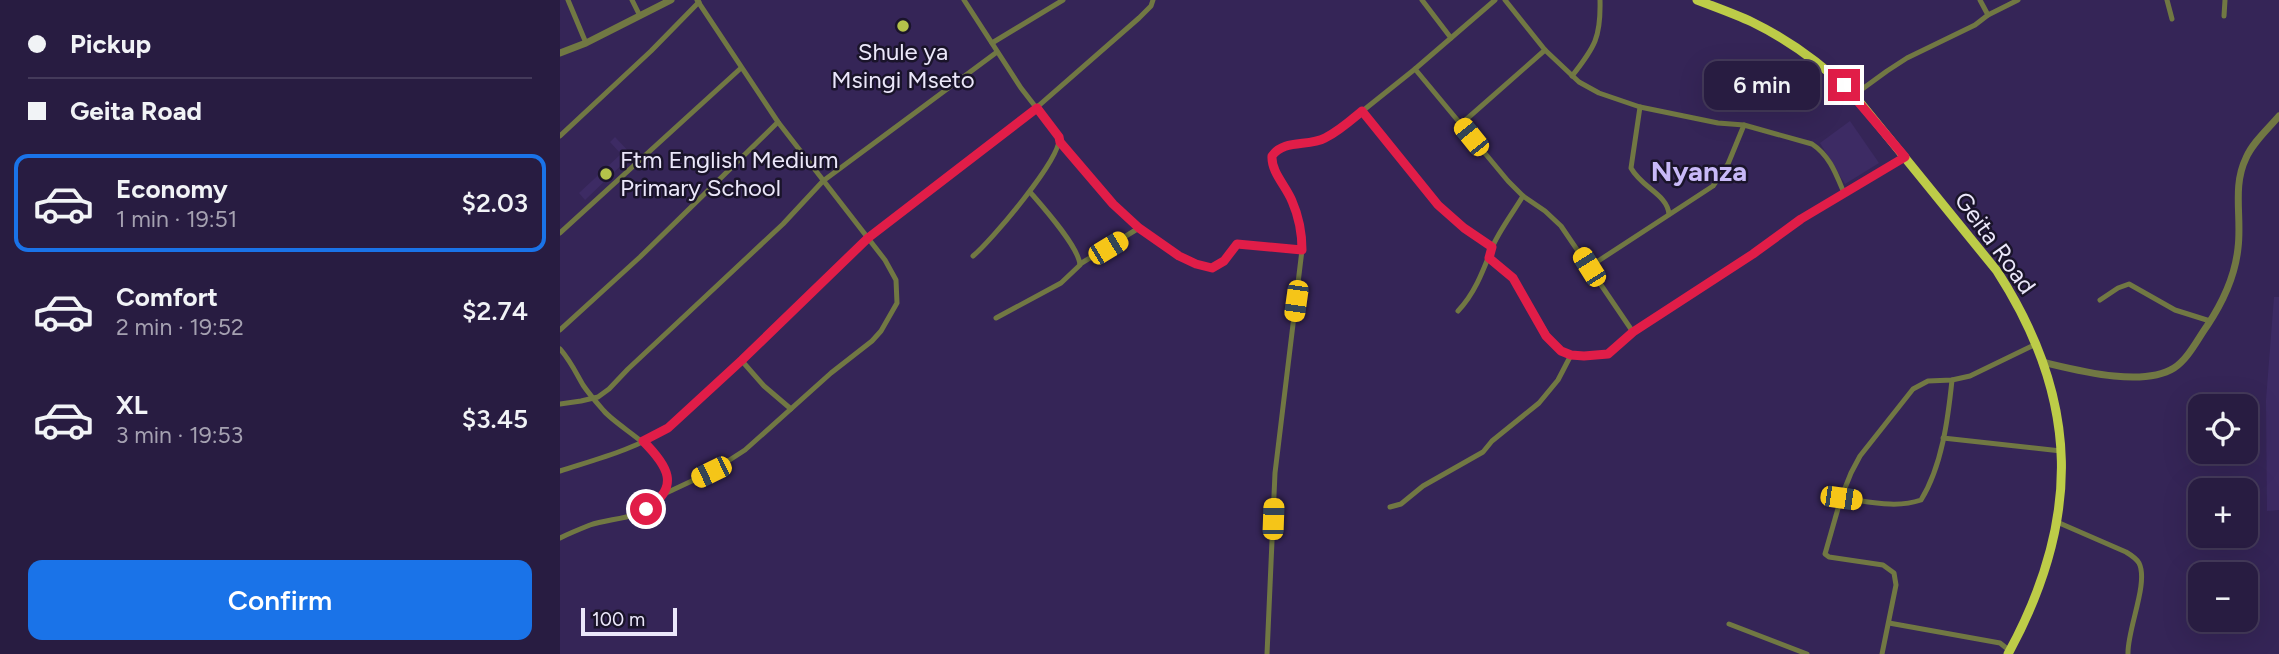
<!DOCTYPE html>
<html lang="en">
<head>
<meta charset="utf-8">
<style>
	:root { --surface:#281c41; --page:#34294c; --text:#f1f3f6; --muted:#a5a1b1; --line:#443a5a; --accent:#1a73e8 }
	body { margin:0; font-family:Figtree,sans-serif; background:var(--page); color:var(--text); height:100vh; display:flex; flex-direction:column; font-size:26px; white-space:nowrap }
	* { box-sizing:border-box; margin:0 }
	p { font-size:23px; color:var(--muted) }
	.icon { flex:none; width:38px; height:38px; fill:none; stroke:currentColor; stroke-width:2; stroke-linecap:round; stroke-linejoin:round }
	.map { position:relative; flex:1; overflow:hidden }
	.panel { display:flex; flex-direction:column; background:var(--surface); width:560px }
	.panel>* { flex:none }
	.guide { display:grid; align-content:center; height:154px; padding:0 28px; background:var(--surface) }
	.controls { position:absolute; left:1628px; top:394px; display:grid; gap:14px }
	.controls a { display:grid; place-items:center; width:70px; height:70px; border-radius:14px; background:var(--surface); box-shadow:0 7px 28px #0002,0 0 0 2px var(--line); font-size:35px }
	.scale { position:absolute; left:21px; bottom:18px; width:96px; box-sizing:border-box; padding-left:7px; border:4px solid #ebe7fa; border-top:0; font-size:19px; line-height:24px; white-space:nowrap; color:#ebe7fa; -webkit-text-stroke:5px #1a142a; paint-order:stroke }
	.end { position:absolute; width:32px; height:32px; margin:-16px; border:9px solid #e11d48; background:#fff; box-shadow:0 0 0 4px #fff }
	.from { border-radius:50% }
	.bubble { position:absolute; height:49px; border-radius:14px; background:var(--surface); box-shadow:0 7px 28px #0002,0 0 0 2px var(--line); font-size:23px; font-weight:600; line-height:49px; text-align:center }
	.car { position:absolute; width:21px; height:42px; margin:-21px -10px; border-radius:9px; box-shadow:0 0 5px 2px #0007; background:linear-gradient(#f5c518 24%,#345 0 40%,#f5c518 0 76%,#345 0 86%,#f5c518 0) }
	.guide b { display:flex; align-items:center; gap:24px; height:66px; font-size:26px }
	.guide b+b { border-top:2px solid var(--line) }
	.guide i { width:18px; height:18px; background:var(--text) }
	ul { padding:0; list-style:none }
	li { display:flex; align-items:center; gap:21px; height:98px; margin:0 14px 10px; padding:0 14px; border:4px solid transparent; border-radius:14px }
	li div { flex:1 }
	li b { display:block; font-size:26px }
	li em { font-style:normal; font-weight:600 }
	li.active { border-color:var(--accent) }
	li>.icon { width:63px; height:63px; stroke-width:1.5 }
	.primary-button { display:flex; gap:14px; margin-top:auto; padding:14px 28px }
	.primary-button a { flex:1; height:80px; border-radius:14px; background:var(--accent); color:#fff; font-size:28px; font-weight:600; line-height:80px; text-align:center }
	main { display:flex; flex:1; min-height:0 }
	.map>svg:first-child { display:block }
	.built { fill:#3d2b64 }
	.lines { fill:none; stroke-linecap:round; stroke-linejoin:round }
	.minor { stroke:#717843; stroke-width:5 }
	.tertiary { stroke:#717843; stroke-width:7 }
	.trunk { stroke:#bdcc48; stroke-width:9 }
	.route { stroke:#e11d48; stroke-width:9 }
	.poi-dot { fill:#b4c24a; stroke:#1a142a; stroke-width:2.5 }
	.labels { text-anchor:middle; stroke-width:5; stroke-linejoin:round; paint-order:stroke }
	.poi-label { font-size:24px; fill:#ebe7fa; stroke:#1a142a }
	.street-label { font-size:24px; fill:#ebe7fa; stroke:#1a142a }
	.quarter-label { font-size:28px; font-weight:bold; fill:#c8b9f7; stroke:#1a142a }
</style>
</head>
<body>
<main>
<section class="panel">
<div class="guide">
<b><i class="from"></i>Pickup</b>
<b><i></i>Geita Road</b>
</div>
<ul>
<li class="active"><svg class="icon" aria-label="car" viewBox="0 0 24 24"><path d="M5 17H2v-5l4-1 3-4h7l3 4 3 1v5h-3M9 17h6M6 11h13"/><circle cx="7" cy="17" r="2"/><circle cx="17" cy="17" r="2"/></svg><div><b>Economy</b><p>1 min · 19:51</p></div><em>$2.03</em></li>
<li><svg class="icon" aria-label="car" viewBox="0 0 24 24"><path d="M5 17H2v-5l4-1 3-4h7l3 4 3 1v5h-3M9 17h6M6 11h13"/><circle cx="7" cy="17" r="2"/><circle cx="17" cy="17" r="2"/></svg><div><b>Comfort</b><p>2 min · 19:52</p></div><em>$2.74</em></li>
<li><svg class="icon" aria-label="car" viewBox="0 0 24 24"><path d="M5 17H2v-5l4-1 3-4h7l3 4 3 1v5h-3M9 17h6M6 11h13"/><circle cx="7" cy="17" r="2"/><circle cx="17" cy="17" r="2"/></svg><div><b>XL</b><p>3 min · 19:53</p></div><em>$3.45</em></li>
</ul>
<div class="primary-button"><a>Confirm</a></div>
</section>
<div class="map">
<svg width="1719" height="654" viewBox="0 0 1719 654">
	<rect width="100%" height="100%" fill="#352557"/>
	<g class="built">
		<path d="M 1290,121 L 1319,163 L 1285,184 L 1260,143 Z"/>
		<path d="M 55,137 L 72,155 L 25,200 L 19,193 L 61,154 L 50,142 Z"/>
		<path d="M 1714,297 L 1719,297 L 1719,510 L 1707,511 L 1706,400 Z"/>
	</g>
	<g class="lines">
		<g class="minor">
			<path d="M 8,0 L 26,43"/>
			<path d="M 72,0 L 80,16"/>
			<path d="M 404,0 L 461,88 L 499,137 C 503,157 430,242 413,256"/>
			<path d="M 862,0 L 891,38"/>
			<path d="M 945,0 L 985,50 L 1019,82 L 1039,93 L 1080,107 L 1158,123 L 1184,125 L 1252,144 C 1270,156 1276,174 1284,193"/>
			<path d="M 1420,0 L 1428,15"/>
			<path d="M 1607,0 L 1612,19"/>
			<path d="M 1664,16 L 1665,0"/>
			<path d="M 432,43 L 503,0"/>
			<path d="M 855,69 L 948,181 L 963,196 L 985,211 L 1001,226 L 1073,332"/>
			<path d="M 1012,76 C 1035,47 1041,37 1040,0"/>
			<path d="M 1294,95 L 1327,71 L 1347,58 L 1415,25 L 1428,15 L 1458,0"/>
			<path d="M 1080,107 L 1071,168 C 1082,188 1107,194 1109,214"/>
			<path d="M 802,111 L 878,205 L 904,228 L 932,247"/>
			<path d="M 901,124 L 985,50"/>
			<path d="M 0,136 L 91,51 L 139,2"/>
			<path d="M 500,142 C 519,161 534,183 552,203 C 567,220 633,274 655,267 C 666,264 669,251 677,245 L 742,250"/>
			<path d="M 0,233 L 181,68"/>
			<path d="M 929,258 L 953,278 L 993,344 L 1001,351 L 1011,355 L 1047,354 L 1073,332 L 1193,254 L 1241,219 L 1345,157"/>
			<path d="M 520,264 L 579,228"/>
			<path d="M 1029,267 L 1153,186 L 1168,164 L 1184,125"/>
			<path d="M 1540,300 L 1558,288 L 1569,284 L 1615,310 L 1650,321"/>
			<path d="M 898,311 C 915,293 923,271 932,248 C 937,234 954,211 963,196"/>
			<path d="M 436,318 L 501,283 L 520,265 C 519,247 483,207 470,192"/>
			<path d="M 0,330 L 80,257 L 218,122"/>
			<path d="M 0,349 C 10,360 16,373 23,385 C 29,394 37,403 44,411 C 64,434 137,465 96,503 C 79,519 51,518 30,525 C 20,529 10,533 0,538"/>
			<path d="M 182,361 L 204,386 L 231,409"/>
			<path d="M 0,404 L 21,401 L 38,397 L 49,389 L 68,369 L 223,224 L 263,181 L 437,52"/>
			<path d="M 1383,438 L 1501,451"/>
			<path d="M 0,471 C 37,459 76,449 108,428 L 182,361 L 308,238 L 452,129 L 579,18 L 591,6 L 593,0"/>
			<path d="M 104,494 L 151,472 L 185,450 L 271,373 L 312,341 L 321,331 L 337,303 L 336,280 L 325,260 L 218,122 L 137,0"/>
			<path d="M 1281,498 C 1307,501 1335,509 1361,500 C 1382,466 1388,419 1392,380"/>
			<path d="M 830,507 L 841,504 L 863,486 L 923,452 L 932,441 L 979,403 L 998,380 L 1011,355"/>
			<path d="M 1497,522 L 1566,552 C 1571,555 1576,558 1579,563 C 1589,583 1567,630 1568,654"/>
			<path d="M 1329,623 L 1440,643 L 1450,651"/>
			<path d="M 1169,624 L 1247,654"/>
			<path d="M 707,654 L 715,473 L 742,250 C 742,233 739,217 732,201 C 726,186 712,172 712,156 L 721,147 L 762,139 L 780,129 L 855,69 L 935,0"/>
			<path d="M 1322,654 L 1336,585 L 1334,573 L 1323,565 L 1269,557 L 1265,554 L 1281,498 L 1291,473 L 1300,456 L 1353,389 L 1368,381 L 1392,380 L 1410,376 L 1476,344"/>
		</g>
		<g class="tertiary">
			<path d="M 0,53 L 26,43 L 111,0"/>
			<path d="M 1482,362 C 1516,370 1582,388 1614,368 C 1628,359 1637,340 1647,326 C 1663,302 1675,277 1678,248 C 1682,217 1672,187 1686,158 C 1693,142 1708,129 1719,116"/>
		</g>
		<path class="trunk" d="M 1137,0 C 1155,7 1175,14 1192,22 C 1231,41 1264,66 1294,95 L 1437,271 C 1521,401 1521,520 1448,654"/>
	</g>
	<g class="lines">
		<path class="route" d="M 86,509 C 122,487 107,465 83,441 L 108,428 L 182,360 L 308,238 L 477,108 L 499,137 L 500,142 L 553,204 L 579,228 L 619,256 L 636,264 L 652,268 L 664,261 L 677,244 L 742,250 C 742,233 739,217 732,201 C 726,186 711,172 712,156 C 724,139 748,147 765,138 C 779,131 790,121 802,111 L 878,205 L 904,228 L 932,247 L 929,258 L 953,278 L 986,336 L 1001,351 L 1011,355 L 1024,356 L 1048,354 L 1073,332 L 1193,254 L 1241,219 L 1345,157 L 1284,85"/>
	</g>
	<g class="poi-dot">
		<circle cx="343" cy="26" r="7"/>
		<circle cx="46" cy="174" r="7"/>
	</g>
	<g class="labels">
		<g class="poi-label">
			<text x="343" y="60">Shule ya<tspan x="343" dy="28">Msingi Mseto</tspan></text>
			<text x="60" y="168" text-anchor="start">Ftm English Medium<tspan x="60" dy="28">Primary School</tspan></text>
		</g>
		<g class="street-label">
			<text transform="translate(1435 243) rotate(54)" y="8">Geita Road</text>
		</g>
		<g class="quarter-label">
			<text x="1139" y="181">Nyanza</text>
		</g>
	</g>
</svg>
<div class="controls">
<a><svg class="icon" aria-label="locate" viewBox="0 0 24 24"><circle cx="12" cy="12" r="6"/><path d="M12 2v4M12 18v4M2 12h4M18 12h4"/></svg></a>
<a>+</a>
<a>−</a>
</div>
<div class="scale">100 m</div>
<i class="end from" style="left:86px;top:509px"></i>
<i class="end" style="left:1284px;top:85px"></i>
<div class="bubble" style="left:1144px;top:61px;width:116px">6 min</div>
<i class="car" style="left:911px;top:137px;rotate:321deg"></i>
<i class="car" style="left:548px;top:248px;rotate:59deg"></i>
<i class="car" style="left:1029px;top:267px;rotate:328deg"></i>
<i class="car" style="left:736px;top:301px;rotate:188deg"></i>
<i class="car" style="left:151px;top:472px;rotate:244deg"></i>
<i class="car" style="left:1281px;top:498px;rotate:98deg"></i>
<i class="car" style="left:713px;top:519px;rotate:2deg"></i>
</div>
</main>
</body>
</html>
